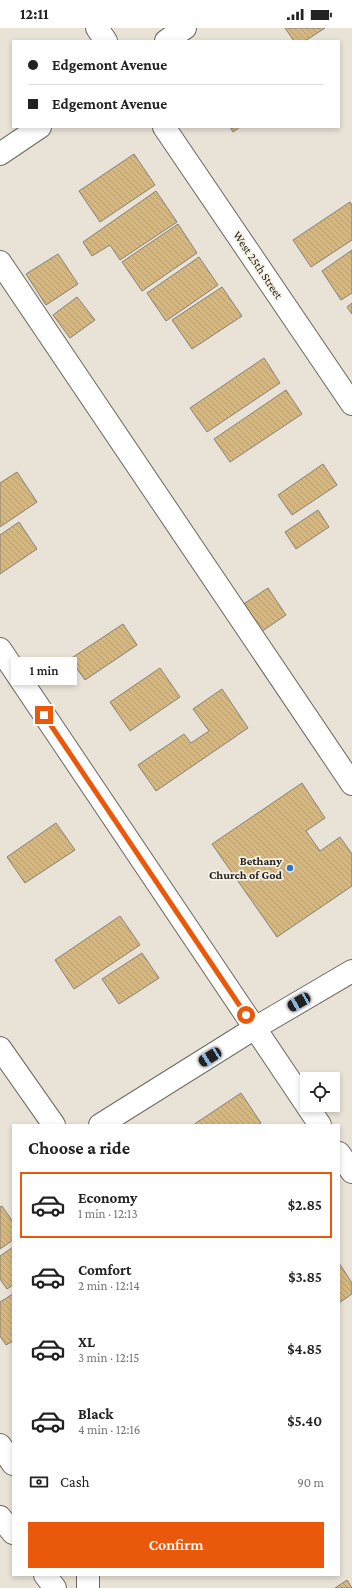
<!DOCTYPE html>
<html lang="en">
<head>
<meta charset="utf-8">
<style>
	:root { --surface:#fff; --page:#f6f6f6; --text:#222; --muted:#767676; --line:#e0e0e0; --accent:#ea580c }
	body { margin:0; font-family:"Crimson Pro",serif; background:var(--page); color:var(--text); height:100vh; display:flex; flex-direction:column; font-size:15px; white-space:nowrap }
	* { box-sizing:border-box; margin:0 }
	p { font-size:13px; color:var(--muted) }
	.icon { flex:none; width:22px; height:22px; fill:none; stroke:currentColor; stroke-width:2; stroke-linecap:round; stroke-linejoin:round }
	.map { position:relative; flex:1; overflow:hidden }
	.sheet { position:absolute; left:12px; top:1096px; width:328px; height:452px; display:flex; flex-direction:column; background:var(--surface); border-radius:0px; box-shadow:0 2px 6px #0003 }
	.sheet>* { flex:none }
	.hud { position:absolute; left:12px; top:12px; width:328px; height:88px; border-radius:0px; box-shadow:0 2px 6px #0003; display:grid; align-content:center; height:88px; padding:0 16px; background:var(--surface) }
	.tools { position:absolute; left:300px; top:1044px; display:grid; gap:8px }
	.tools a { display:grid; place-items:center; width:40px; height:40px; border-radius:0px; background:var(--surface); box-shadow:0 2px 6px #0003; font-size:20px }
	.end { position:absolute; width:18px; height:18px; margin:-9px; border:5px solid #ea580c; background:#fff; box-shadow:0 0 0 2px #fff }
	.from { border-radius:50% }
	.bubble { position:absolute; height:28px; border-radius:0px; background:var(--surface); box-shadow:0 2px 6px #0003; font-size:13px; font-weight:600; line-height:28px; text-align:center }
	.car { position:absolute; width:12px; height:24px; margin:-12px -6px; border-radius:5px; box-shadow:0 0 3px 1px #0007; background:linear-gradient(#222 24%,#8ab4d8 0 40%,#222 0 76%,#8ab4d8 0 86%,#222 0) }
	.hud b { display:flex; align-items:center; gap:14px; height:38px; font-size:15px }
	.hud b+b { border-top:1px solid var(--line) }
	.hud i { width:10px; height:10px; background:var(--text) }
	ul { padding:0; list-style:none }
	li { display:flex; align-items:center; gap:12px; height:66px; margin:0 8px 6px; padding:0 8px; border:2px solid transparent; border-radius:0px }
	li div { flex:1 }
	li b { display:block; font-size:15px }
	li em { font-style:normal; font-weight:600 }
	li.active { border-color:var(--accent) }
	li>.icon { width:36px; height:36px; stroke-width:1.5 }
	h2 { padding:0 16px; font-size:18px; line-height:48px }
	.pay { display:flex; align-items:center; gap:10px; height:44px; padding:0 16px; font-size:15px }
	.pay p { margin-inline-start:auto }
	.action { display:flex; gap:8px; margin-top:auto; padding:8px 16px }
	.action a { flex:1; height:46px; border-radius:0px; background:var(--accent); color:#fff; font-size:16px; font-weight:600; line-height:46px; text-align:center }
	.status { display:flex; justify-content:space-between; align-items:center; height:28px; padding:0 20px; background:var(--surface); direction:ltr }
	.status svg { height:11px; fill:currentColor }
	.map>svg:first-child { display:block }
	.building { fill:url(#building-back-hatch); stroke:#868176 }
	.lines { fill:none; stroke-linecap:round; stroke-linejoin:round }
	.minor-casing { stroke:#6d675e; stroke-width:24 }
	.minor { stroke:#fff; stroke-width:22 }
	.route { stroke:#ea580c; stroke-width:5 }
	.poi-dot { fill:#2d75c6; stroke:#f6f0e4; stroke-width:1.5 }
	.labels { text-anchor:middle; stroke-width:3.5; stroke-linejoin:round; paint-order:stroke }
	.street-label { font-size:12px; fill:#24221e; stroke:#f6f0e4 }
	.poi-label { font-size:12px; font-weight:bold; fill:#24221e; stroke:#f6f0e4; text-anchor:end }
</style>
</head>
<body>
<div class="status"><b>12:11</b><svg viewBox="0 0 49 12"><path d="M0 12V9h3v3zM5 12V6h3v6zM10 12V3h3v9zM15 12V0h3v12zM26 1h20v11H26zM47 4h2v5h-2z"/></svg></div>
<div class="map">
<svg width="352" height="1560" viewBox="0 0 352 1560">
	<defs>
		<pattern id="building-back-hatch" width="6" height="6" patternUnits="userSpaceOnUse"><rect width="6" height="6" fill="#d6b77f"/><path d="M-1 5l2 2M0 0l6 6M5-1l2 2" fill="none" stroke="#b89d6d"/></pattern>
	</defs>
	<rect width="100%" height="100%" fill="#e9e2d7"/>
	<g class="building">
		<path d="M 285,0 L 325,0 L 305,13 L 294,13 Z"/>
		<path d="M 230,99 L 240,99 L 233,104 Z"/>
		<path d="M 134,126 L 155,157 L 100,194 L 79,163 Z"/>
		<path d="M 156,163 L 177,194 L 120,232 L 110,217 L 92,228 L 83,214 Z"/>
		<path d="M 350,174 L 352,177 L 352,212 L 311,239 L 293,212 Z"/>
		<path d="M 178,196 L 197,225 L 142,263 L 122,234 Z"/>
		<path d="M 352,222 L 352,265 L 341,272 L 322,243 Z"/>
		<path d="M 58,226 L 78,256 L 46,277 L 26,246 Z"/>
		<path d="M 199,229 L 218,257 L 166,293 L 147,265 Z"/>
		<path d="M 222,259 L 242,288 L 192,321 L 172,292 Z"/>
		<path d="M 77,269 L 95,292 L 70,310 L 53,287 Z"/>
		<path d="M 352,275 L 352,286 L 347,279 Z"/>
		<path d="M 264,330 L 280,355 L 207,404 L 190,380 Z"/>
		<path d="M 286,362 L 302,386 L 230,434 L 214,411 Z"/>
		<path d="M 323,436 L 337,457 L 292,487 L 278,467 Z"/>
		<path d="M 17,444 L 37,474 L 0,499 L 0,455 Z"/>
		<path d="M 318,482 L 329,499 L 296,521 L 285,504 Z"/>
		<path d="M 19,494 L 37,521 L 0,546 L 0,507 Z"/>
		<path d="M 268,560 L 286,587 L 258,606 L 239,579 Z"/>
		<path d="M 123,596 L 137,617 L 85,652 L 70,631 Z"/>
		<path d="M 160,640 L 180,669 L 130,703 L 110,674 Z"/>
		<path d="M 222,661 L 248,700 L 156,763 L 138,737 L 184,706 L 191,715 L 209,703 L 193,681 Z"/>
		<path d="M 302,755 L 325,790 L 306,803 L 320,823 L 340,809 L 352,826 L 352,858 L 277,909 L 212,816 Z"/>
		<path d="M 56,795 L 75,822 L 25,855 L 7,829 Z"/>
		<path d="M 120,888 L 140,917 L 74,961 L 55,932 Z"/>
		<path d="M 142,925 L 159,950 L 119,976 L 102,951 Z"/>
		<path d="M 241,1065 L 261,1095 L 257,1097 L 193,1097 Z"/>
		<path d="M 2,1178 L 13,1194 L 13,1212 L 0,1221 L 0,1179 Z"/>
		<path d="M 13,1219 L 13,1257 L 7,1261 L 0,1251 L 0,1228 Z"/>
		<path d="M 339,1235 L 352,1255 L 352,1266 L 339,1275 Z"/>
		<path d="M 13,1266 L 13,1313 L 6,1317 L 0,1308 L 0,1274 Z"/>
		<path d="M 347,1552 L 352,1560 L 335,1560 Z"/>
	</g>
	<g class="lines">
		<g class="minor-casing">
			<g id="minor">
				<path d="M 97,0 L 106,13"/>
				<path d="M 166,13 L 185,0"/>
				<path d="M 164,99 L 352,376"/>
				<path d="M 0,126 L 40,99"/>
				<path d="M 0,234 L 352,756"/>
				<path d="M 0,621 L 320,1097"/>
				<path d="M 0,1020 L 54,1097"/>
				<path d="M 100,1097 L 255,1000 L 352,943"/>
				<path d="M 339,1125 L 352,1144"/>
				<path d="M 0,1417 L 13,1436"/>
				<path d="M 0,1489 L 13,1505"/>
				<path d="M 45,1547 L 55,1560"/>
				<path d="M 88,1547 L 88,1560"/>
			</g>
		</g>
		<use href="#minor" class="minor"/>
	</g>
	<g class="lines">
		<path class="route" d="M 44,687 L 246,987"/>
	</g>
	<circle class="poi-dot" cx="290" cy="840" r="4"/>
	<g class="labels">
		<g class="street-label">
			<text transform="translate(258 237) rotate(56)" y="4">West 25th Street</text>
		</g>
		<g class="poi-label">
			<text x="282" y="837">Bethany<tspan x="282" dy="14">Church of God</tspan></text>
		</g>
	</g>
</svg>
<div class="tools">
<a><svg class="icon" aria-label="locate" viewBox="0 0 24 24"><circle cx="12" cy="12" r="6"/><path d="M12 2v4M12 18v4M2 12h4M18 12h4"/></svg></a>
</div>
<i class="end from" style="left:246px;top:987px"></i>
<i class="end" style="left:44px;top:687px"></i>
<div class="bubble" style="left:11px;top:629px;width:66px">1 min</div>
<i class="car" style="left:299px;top:974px;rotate:240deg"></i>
<i class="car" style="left:210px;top:1029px;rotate:238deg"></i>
<div class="hud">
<b><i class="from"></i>Edgemont Avenue</b>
<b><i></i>Edgemont Avenue</b>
</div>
<section class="sheet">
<h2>Choose a ride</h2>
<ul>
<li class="active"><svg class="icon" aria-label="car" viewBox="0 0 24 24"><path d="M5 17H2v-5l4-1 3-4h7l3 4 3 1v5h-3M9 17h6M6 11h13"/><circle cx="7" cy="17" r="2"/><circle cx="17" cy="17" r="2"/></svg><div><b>Economy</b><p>1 min · 12:13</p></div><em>$2.85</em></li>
<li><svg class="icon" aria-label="car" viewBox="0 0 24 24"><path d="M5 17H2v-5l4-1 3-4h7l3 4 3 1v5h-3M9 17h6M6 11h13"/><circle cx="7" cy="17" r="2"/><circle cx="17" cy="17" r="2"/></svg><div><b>Comfort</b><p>2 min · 12:14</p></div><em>$3.85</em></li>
<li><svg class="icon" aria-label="car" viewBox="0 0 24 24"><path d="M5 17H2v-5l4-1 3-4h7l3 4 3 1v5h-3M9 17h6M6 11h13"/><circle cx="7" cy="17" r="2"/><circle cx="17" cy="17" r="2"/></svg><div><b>XL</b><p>3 min · 12:15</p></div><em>$4.85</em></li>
<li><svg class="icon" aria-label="car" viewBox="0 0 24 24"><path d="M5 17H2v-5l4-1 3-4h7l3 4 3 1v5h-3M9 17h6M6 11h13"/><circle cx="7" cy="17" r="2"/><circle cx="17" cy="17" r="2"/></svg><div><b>Black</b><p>4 min · 12:16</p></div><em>$5.40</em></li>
</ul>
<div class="pay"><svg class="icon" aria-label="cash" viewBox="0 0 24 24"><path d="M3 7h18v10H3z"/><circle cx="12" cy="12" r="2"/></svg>Cash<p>90 m</p></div>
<div class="action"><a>Confirm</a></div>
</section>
</div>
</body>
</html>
